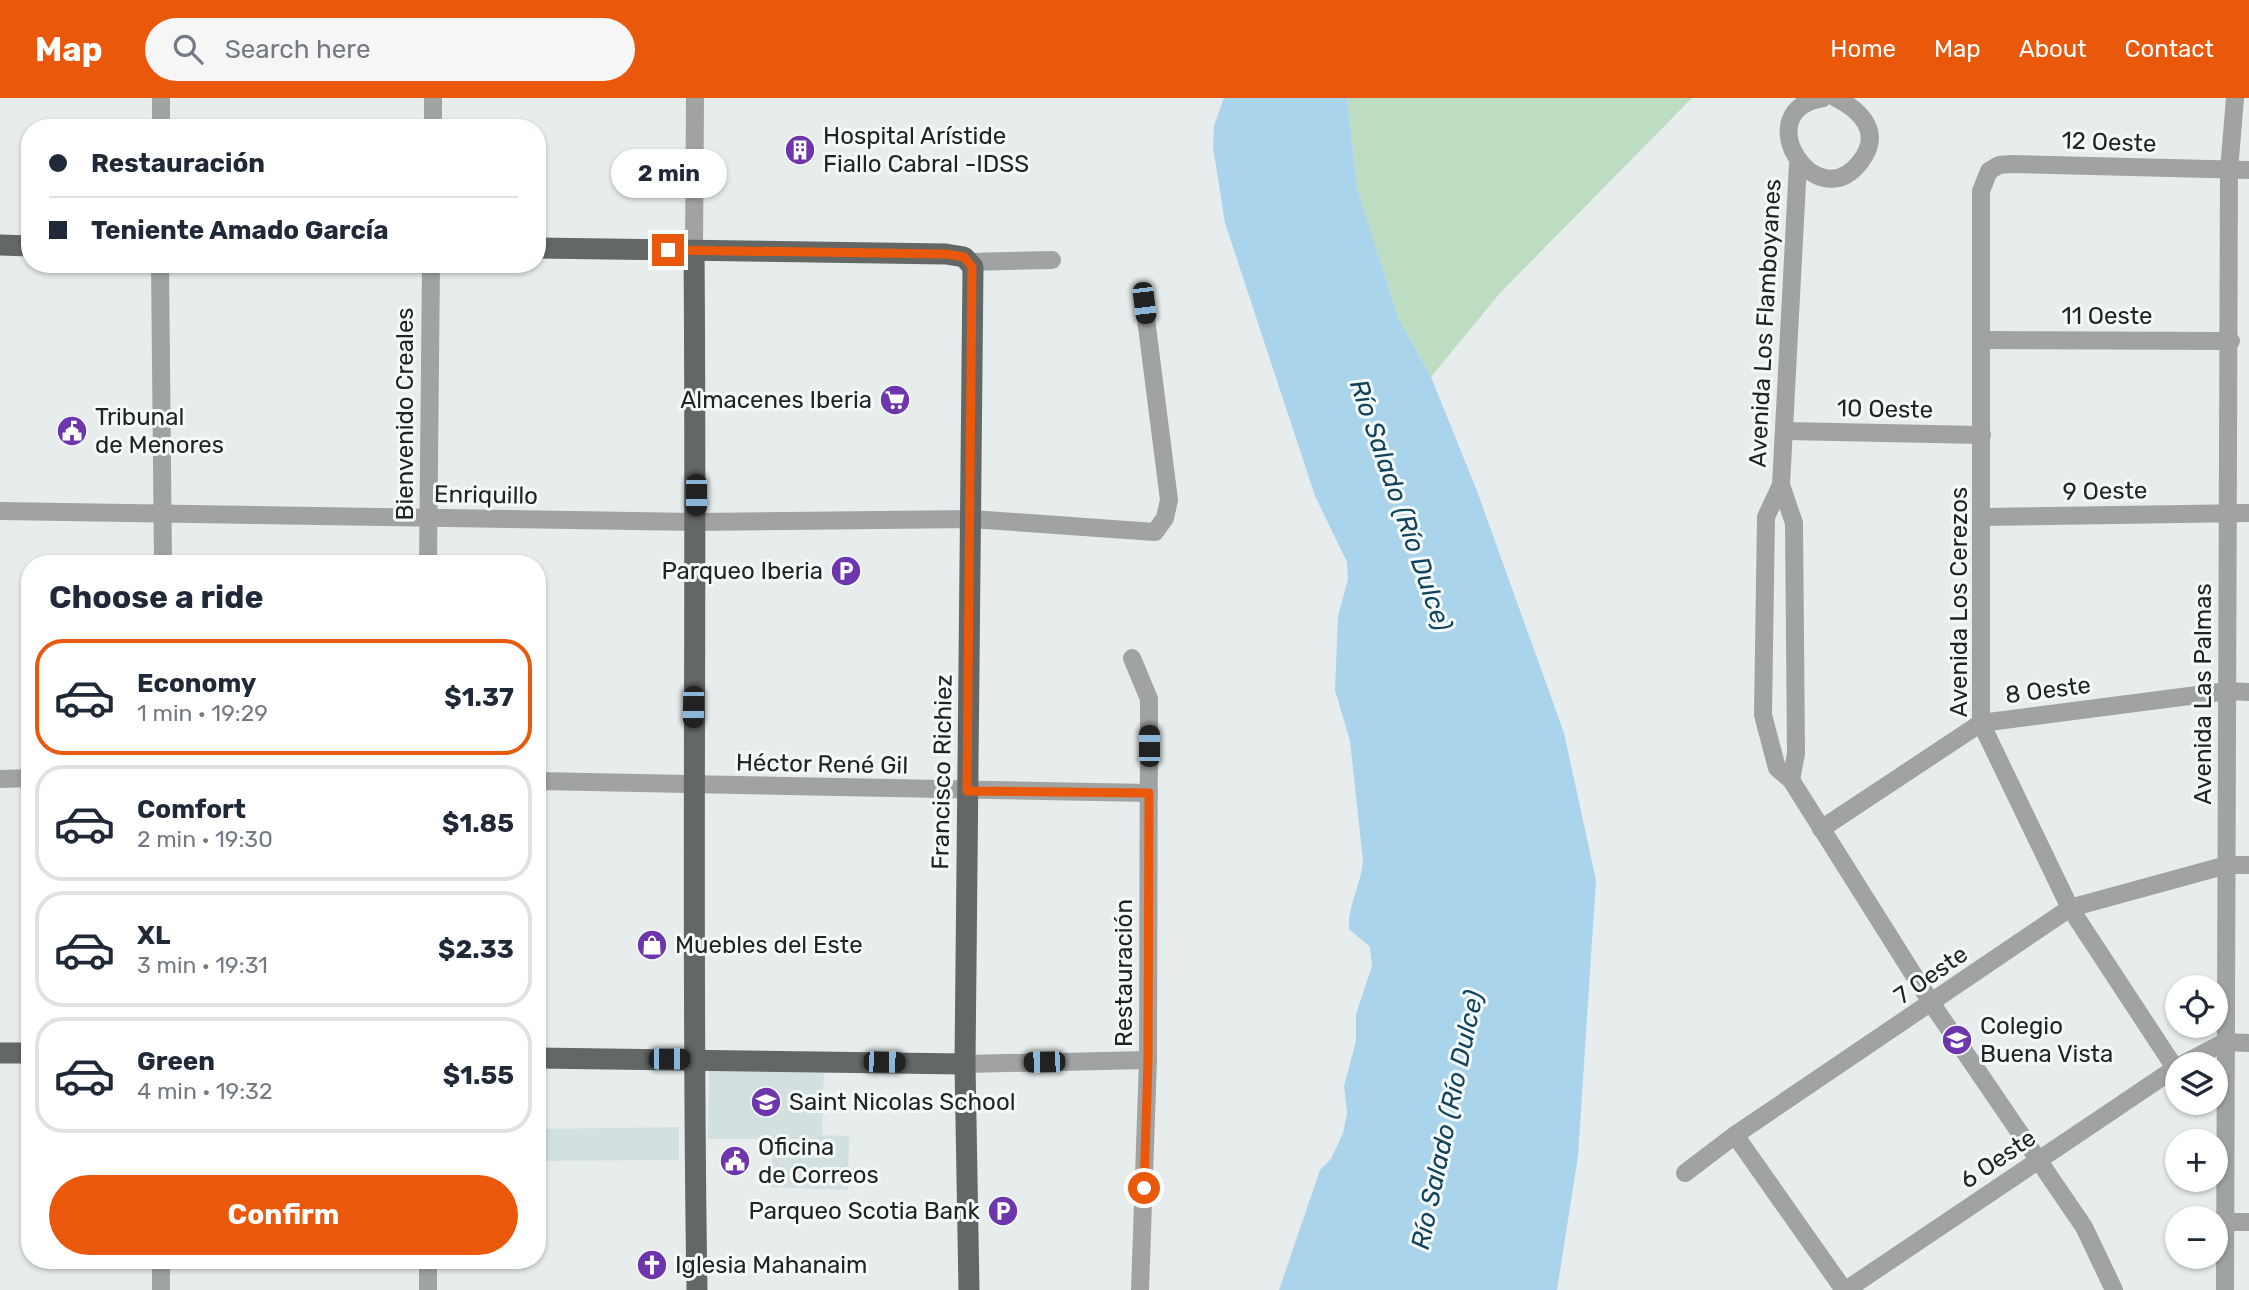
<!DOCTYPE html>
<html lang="en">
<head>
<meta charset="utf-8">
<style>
	:root { --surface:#fff; --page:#f6f6f7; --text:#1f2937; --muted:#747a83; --line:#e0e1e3; --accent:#ea580c }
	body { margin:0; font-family:Rubik,sans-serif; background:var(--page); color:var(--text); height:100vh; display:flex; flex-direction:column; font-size:26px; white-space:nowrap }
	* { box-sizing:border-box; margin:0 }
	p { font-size:23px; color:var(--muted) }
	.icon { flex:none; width:38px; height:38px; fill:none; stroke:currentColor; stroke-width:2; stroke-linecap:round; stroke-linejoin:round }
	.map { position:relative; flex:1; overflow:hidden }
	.panel { position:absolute; left:21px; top:457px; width:525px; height:714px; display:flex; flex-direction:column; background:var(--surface); border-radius:28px; box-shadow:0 2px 5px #0004 }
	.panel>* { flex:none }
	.hud { position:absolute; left:21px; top:21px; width:525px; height:154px; border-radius:28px; box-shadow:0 2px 5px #0004; display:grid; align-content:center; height:154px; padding:0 28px; background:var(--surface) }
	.controls { position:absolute; left:2165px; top:877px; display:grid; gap:14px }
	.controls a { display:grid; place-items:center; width:63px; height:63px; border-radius:50%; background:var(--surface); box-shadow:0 2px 5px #0004; font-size:35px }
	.end { position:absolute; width:32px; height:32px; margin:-16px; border:9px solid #ea580c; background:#fff; box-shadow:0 0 0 4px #fff }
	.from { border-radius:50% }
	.bubble { position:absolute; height:49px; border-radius:24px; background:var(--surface); box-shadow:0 2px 5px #0004; font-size:23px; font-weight:700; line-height:49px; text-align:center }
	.car { position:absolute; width:21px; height:42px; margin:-21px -10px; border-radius:9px; box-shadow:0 0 5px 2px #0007; background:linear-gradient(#222 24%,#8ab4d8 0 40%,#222 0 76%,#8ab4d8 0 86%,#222 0) }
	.hud b { display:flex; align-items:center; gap:24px; height:66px; font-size:26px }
	.hud b+b { border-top:2px solid var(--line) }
	.hud i { width:18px; height:18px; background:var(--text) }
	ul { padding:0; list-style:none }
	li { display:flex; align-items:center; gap:21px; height:116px; margin:0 14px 10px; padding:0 14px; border:4px solid var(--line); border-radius:28px }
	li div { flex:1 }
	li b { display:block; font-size:26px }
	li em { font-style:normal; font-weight:700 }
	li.active { border-color:var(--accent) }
	li>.icon { width:63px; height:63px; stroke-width:1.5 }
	h2 { padding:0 28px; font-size:32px; line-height:84px }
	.cta { display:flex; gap:14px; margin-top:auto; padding:14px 28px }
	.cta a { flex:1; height:80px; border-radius:42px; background:var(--accent); color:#fff; font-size:28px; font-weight:700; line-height:80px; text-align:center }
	header { display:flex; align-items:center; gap:42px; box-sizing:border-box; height:98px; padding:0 35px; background:var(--accent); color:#fff }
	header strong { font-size:33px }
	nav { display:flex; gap:38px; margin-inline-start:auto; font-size:24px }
	.search { width:490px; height:63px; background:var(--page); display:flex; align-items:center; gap:18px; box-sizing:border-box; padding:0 24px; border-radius:38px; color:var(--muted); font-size:26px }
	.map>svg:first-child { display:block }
	.built { fill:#d2e1e0 }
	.green { fill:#bdddc2 }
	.water { fill:#aad3ec }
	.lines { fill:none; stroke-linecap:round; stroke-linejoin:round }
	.minor { stroke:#a1a3a2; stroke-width:18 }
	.major { stroke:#636765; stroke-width:21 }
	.route { stroke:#ea580c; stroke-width:9 }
	.labels { text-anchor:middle; stroke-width:6; stroke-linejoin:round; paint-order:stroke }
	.poi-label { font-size:24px; fill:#222424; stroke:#f5fafa; text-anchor:start }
	.street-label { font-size:24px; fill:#222424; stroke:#f5fafa }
	.water-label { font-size:26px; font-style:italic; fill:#11435d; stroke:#f5fafa }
</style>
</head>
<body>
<header>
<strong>Map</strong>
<div class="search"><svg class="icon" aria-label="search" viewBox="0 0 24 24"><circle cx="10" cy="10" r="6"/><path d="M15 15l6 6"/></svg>Search here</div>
<nav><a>Home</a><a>Map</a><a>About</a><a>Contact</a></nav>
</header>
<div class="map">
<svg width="2249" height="1192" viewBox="0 0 2249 1192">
	<rect width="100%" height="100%" fill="#e7eded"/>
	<g class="built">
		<path d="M 709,967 L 824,970 L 822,1037 L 849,1038 L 848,1092 L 770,1089 L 774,1041 L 708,1041 Z"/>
		<path d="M 679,1029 L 679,1062 L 537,1063 L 537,1031 Z"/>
	</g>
	<path class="green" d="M 1347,0 L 1692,0 L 1500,195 L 1431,279 L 1398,219 L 1357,90 Z"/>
	<path class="water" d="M 1224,0 L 1347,0 L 1357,90 L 1398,219 L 1431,279 L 1477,393 L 1564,635 L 1596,782 L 1578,1058 L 1557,1192 L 1279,1192 L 1320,1072 L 1331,1061 L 1343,1035 L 1347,1015 L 1344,988 L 1356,943 L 1356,916 L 1372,868 L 1370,849 L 1349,831 C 1347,809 1361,787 1363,763 L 1350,643 L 1335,592 L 1338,518 L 1348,481 L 1347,464 L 1315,398 L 1225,125 L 1213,49 L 1214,28 Z"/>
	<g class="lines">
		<g class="minor">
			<path d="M 1823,0 C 1746,12 1816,123 1861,63 C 1882,35 1862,13 1836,0"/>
			<path d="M 161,30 L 161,0"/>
			<path d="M 433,30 L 433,0"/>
			<path d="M 1798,66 L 1781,387 L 1766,419 L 1763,617 L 1777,670 L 1791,682 L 1932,906 L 2084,1129 L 2114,1192"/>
			<path d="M 694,153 L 695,0"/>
			<path d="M 969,164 L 1052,162"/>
			<path d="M 160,166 L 163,466"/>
			<path d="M 1983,242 L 2231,243"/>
			<path d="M 1785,333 L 1982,337"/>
			<path d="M 1781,387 L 1794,425 L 1796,656 L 1791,682"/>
			<path d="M 0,413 L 696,424 L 972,421 L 1155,434 L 1165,420 L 1169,402 L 1144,205"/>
			<path d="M 1982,419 L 2249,415"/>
			<path d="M 428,466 L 431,166"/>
			<path d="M 1132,560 L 1149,601 L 1148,962 L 1140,1192"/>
			<path d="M 0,681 L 30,680"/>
			<path d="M 537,683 L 1149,695"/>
			<path d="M 1821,731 L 1981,625 L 2228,593 L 2249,594"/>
			<path d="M 965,966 L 1148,962"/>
			<path d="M 2183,966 L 2225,944 L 2249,945"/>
			<path d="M 2175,970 L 2070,810 L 1981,625 L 1981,93 L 1989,73 L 1999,67 L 2012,66 L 2249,72"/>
			<path d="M 1735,1037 L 1844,1192"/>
			<path d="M 1685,1075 L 1735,1037 L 2070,810 L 2227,767 L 2249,767"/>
			<path d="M 2224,1124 L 2249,1124"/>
			<path d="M 161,1162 L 161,1192"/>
			<path d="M 428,1192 L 428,1162"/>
			<path d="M 1846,1192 L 2177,969"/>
			<path d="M 2225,1192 L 2229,72 L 2235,0"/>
		</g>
		<g class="major">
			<path d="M 0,147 L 30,148"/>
			<path d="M 537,150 L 946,156 L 964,159 L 973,169 L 965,966 L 969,1192"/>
			<path d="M 694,153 C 697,499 691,846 697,1192"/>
			<path d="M 0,955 L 30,955"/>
			<path d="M 537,960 L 965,966"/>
		</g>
	</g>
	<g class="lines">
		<path class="route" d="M 668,152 L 946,156 L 964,159 L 972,169 L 967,693 L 1149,695 L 1148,962 L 1144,1090"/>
	</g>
	<defs>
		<g id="building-disc" transform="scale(1.575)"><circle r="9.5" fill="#6e36ad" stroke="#f5fafa"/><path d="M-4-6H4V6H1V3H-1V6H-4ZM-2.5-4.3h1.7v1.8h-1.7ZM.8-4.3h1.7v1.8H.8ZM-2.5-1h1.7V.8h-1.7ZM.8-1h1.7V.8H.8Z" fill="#fff"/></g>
		<g id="supermarket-disc" transform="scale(1.575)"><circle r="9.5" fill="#6e36ad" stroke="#f5fafa"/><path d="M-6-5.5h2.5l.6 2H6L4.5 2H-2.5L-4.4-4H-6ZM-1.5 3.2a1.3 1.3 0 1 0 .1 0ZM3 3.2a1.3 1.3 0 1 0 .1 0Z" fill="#fff"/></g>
		<g id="civic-disc" transform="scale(1.575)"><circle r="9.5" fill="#6e36ad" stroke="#f5fafa"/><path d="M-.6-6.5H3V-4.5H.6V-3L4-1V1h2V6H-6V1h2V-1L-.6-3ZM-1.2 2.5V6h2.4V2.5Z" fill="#fff"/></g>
		<g id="parking-disc" transform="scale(1.575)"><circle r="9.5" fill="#6e36ad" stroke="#f5fafa"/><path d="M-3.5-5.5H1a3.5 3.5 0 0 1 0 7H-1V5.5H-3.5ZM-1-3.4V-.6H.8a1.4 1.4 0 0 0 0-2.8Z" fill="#fff"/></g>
		<g id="shop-disc" transform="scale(1.575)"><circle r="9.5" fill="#6e36ad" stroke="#f5fafa"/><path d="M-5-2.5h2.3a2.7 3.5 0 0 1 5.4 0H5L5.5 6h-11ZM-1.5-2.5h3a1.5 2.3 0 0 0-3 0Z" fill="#fff"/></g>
		<g id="university-disc" transform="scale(1.575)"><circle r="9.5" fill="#6e36ad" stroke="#f5fafa"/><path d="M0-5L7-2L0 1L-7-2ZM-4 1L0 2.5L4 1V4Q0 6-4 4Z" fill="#fff"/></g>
		<g id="school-disc" transform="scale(1.575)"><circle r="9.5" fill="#6e36ad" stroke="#f5fafa"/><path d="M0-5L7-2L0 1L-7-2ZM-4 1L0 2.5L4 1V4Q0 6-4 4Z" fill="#fff"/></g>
		<g id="church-disc" transform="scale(1.575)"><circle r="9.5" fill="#6e36ad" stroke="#f5fafa"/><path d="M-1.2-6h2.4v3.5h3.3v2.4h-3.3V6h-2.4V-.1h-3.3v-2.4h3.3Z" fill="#fff"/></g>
	</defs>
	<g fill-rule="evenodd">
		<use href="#building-disc" x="800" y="52"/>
		<use href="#supermarket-disc" x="895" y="302"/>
		<use href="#civic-disc" x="72" y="333"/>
		<use href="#parking-disc" x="846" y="473"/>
		<use href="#shop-disc" x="652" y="847"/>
		<use href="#university-disc" x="1957" y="942"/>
		<use href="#school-disc" x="766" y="1004"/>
		<use href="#civic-disc" x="735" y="1063"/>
		<use href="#parking-disc" x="1003" y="1113"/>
		<use href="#church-disc" x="652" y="1167"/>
	</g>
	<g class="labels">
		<g class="poi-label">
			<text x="823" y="46">Hospital Arístide<tspan x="823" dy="28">Fiallo Cabral -IDSS</tspan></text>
			<text x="872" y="310" text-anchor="end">Almacenes Iberia</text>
			<text x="95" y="327">Tribunal<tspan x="95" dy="28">de Menores</tspan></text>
			<text x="823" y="481" text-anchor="end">Parqueo Iberia</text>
			<text x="675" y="855">Muebles del Este</text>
			<text x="1980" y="936">Colegio<tspan x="1980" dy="28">Buena Vista</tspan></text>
			<text x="789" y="1012">Saint Nicolas School</text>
			<text x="758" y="1057">Oficina<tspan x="758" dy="28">de Correos</tspan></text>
			<text x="980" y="1121" text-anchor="end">Parqueo Scotia Bank</text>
			<text x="675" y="1175">Iglesia Mahanaim</text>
		</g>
		<g class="street-label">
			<text transform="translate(2109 44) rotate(2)" y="8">12 Oeste</text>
			<text x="2107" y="226">11 Oeste</text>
			<text transform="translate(1765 225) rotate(-87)" y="8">Avenida Los Flamboyanes</text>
			<text transform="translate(1885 311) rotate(1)" y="8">10 Oeste</text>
			<text transform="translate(405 316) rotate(-90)" y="8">Bienvenido Creales</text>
			<text transform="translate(2105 393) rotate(-1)" y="8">9 Oeste</text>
			<text transform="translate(486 397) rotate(1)" y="8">Enriquillo</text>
			<text transform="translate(1959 504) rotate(-90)" y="8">Avenida Los Cerezos</text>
			<text transform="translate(2048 592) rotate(-7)" y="8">8 Oeste</text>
			<text transform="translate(2203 596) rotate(-90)" y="8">Avenida Las Palmas</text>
			<text transform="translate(822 666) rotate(1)" y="8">Héctor René Gil</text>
			<text transform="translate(942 674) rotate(-89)" y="8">Francisco Richiez</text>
			<text transform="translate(1124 875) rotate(-90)" y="8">Restauración</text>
			<text transform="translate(1931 877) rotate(-35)" y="8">7 Oeste</text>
			<text transform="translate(1998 1061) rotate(-34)" y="8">6 Oeste</text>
		</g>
		<g class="water-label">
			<text transform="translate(1401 407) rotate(71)" y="9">Río Salado (Río Dulce)</text>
			<text transform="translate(1447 1022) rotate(-78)" y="9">Río Salado (Río Dulce)</text>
		</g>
	</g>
</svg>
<div class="controls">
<a><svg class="icon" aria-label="locate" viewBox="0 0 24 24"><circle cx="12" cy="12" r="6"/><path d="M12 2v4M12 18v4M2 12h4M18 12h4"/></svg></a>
<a><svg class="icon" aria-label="layers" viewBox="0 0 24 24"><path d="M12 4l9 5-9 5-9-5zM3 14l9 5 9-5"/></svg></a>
<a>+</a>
<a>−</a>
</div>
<i class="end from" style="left:1144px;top:1090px"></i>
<i class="end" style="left:668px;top:152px"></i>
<div class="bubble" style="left:611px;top:51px;width:116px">2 min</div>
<i class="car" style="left:1144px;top:205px;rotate:173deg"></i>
<i class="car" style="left:696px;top:397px;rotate:180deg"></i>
<i class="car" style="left:693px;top:609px;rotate:181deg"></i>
<i class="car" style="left:1149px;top:648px;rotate:0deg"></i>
<i class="car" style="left:669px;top:961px;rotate:90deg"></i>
<i class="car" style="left:884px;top:964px;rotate:91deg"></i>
<i class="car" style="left:1044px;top:964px;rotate:269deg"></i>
<div class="hud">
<b><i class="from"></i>Restauración</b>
<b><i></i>Teniente Amado García</b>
</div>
<section class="panel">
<h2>Choose a ride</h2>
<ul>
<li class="active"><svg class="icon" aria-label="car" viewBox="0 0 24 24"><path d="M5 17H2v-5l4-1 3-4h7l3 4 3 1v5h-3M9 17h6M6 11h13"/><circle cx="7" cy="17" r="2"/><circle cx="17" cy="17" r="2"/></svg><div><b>Economy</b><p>1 min · 19:29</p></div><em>$1.37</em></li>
<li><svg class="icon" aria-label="car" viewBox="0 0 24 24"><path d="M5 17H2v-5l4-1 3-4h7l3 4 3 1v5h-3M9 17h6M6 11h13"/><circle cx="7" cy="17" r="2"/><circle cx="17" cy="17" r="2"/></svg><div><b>Comfort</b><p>2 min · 19:30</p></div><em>$1.85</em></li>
<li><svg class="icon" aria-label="car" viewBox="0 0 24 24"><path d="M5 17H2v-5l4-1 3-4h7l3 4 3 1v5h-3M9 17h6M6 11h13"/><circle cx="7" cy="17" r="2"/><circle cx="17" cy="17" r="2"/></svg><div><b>XL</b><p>3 min · 19:31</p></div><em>$2.33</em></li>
<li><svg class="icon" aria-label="car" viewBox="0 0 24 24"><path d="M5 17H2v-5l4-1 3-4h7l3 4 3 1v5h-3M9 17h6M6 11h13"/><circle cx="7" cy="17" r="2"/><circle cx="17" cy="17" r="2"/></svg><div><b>Green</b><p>4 min · 19:32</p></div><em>$1.55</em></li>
</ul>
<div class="cta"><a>Confirm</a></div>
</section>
</div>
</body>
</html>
